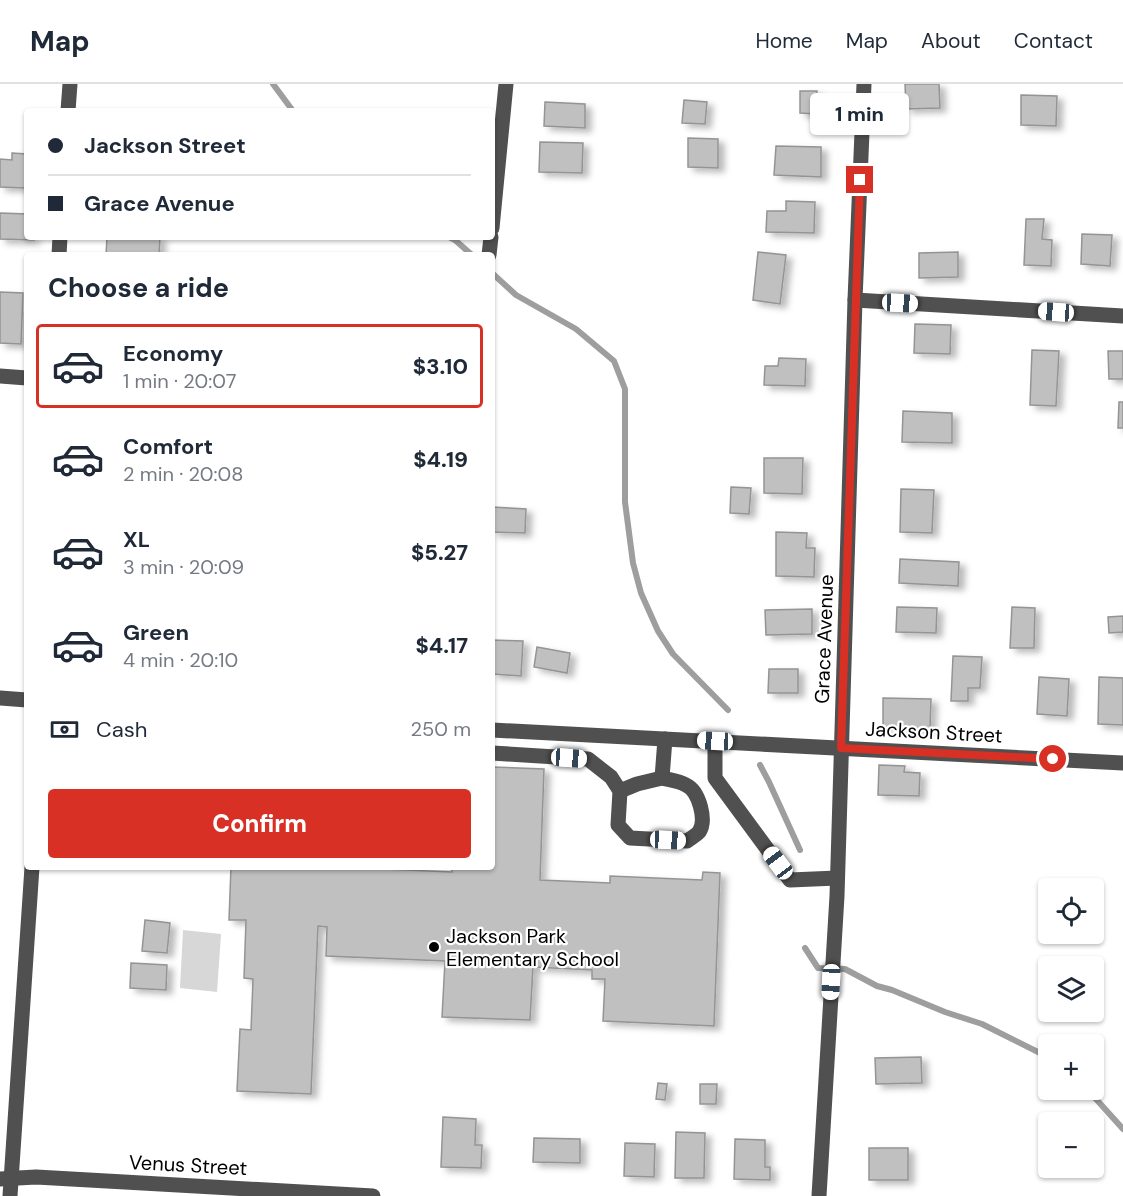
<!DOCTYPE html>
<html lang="en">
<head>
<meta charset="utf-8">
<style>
	:root { --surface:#fff; --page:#f6f6f7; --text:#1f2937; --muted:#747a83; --line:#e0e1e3; --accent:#d93025 }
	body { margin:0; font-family:"DM Sans",sans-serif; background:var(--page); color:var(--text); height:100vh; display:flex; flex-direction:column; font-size:22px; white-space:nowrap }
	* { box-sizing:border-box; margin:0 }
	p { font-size:20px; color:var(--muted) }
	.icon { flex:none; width:33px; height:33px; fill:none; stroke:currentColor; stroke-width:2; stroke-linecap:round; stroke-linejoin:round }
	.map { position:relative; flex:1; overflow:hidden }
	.side { position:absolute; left:24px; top:168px; width:471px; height:618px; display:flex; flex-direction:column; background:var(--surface); border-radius:6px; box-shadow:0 2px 4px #0004 }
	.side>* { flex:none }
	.top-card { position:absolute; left:24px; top:24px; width:471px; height:132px; border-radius:6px; box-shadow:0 2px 4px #0004; display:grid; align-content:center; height:132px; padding:0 24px; background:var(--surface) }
	.buttons { position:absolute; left:1038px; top:794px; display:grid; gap:12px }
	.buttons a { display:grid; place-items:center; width:66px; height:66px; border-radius:6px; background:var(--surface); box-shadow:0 2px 4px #0004; font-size:30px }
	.end { position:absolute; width:27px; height:27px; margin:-14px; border:8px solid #d93025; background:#fff; box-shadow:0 0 0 3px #fff }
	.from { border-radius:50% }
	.bubble { position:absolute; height:42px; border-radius:6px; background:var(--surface); box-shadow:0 2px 4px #0004; font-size:20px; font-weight:800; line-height:42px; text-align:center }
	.car { position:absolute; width:18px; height:36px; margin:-18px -9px; border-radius:8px; box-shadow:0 0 4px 2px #0007; background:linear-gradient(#fff 24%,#345 0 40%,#fff 0 76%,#345 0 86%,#fff 0) }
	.top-card b { display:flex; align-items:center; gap:21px; height:57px; font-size:22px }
	.top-card b+b { border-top:2px solid var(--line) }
	.top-card i { width:15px; height:15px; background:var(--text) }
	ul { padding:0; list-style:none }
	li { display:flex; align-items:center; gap:18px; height:84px; margin:0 12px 9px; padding:0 12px; border:3px solid transparent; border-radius:6px }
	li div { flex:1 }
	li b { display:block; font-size:22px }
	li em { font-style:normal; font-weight:800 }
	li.active { border-color:var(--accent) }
	li>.icon { width:54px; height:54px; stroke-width:1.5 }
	h2 { padding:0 24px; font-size:27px; line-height:72px }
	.pay { display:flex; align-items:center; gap:15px; height:66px; padding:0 24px; font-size:22px }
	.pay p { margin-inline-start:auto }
	.cta { display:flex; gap:12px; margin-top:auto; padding:12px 24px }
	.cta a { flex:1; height:69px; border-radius:6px; background:var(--accent); color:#fff; font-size:24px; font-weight:800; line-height:69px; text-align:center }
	header { display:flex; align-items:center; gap:36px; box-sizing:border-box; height:84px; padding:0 30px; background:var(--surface); border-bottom:2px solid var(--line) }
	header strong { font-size:28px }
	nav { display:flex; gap:33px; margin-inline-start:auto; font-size:21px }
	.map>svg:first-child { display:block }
	.green { fill:#d7d7d7 }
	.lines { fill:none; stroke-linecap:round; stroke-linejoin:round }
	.stream { stroke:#9e9e9e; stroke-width:6 }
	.building { fill:#c0c0c0; stroke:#949494; stroke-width:1.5; filter:url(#shadow) }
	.minor { stroke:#505050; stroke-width:15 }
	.route { stroke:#d93025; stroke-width:8 }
	.poi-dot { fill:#000; stroke:#fff; stroke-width:2 }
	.labels { text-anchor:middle; stroke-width:4.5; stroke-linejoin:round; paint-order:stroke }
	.street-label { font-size:20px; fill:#000; stroke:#fff }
	.poi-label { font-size:20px; fill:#000; stroke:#fff; text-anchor:start }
</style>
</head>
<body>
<header>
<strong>Map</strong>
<nav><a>Home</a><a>Map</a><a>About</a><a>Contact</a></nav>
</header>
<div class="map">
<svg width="1123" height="1112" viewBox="0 0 1123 1112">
	<defs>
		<filter id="shadow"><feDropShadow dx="6" dy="4" stdDeviation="3" flood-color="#0004"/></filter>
	</defs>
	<rect width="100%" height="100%" fill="#fff"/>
	<path class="green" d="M 183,846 L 221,850 L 217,908 L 180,904 Z"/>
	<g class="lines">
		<g class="stream">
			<path d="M 273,0 L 293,27"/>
			<path d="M 449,153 L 455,156 L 472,171"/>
			<path d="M 492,189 L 516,211 L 576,245 L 614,277 L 625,305 L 625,418 L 633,479 L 641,509 L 658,547 L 673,570 L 728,626"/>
			<path d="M 760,681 L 769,698 L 800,766"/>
			<path d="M 805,864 L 818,884 L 845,885 L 877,902 L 892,906 L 945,928 L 982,940 L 1048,973"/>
			<path d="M 1087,1005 L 1123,1045"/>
		</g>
	</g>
	<g class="building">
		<path d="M 905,0 L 939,0 L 940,24 L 906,25 Z"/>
		<path d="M 800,7 L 817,7 L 816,30 L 800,29 Z"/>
		<path d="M 1021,11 L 1057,12 L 1056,42 L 1021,41 Z"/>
		<path d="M 684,16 L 707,18 L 705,40 L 682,39 Z"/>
		<path d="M 545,18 L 585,20 L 585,44 L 544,42 Z"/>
		<path d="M 688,54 L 718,55 L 718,84 L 688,83 Z"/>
		<path d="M 540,58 L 583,59 L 582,89 L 539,88 Z"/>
		<path d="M 776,62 L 821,63 L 821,93 L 774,91 Z"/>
		<path d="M 12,69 L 26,70 L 25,104 L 0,103 L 0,75 L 12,76 Z"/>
		<path d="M 786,117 L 815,118 L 814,149 L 766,148 L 767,127 L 786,127 Z"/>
		<path d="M 0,129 L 27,130 L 27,153 L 34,153 L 34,156 L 0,155 Z"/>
		<path d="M 1026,135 L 1044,135 L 1042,155 L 1052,156 L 1051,182 L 1024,181 Z"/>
		<path d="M 1082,150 L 1112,151 L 1110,182 L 1081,180 Z"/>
		<path d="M 107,153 L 160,153 L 159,171 L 106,171 Z"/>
		<path d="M 758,168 L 786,171 L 780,220 L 753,216 Z"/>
		<path d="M 958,168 L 958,193 L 919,194 L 919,169 Z"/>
		<path d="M 0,208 L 23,209 L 21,260 L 0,259 Z"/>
		<path d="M 915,240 L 951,241 L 950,270 L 914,269 Z"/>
		<path d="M 1032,266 L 1059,267 L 1056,322 L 1030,321 Z"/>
		<path d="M 1108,267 L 1123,267 L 1123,295 L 1109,295 Z"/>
		<path d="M 779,274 L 806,275 L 805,302 L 764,301 L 765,282 L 778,282 Z"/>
		<path d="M 1119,318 L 1123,318 L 1123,344 L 1118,344 Z"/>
		<path d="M 903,327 L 952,329 L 952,359 L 902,358 Z"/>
		<path d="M 764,374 L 803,374 L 802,410 L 764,409 Z"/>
		<path d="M 731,403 L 751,404 L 749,430 L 730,429 Z"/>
		<path d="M 901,405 L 934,406 L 932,449 L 900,448 Z"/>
		<path d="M 492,423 L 526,425 L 525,449 L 492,448 Z"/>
		<path d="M 776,448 L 807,449 L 806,464 L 815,464 L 814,493 L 776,492 Z"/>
		<path d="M 900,475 L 959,478 L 958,502 L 899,499 Z"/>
		<path d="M 897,523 L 937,524 L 936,549 L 896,548 Z"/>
		<path d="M 1012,523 L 1035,524 L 1034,564 L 1010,564 Z"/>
		<path d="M 812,525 L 812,550 L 766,551 L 765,526 Z"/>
		<path d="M 1123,532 L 1123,548 L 1109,549 L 1108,533 Z"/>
		<path d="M 492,556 L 523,557 L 521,592 L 492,590 Z"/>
		<path d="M 537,563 L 570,569 L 567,589 L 534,583 Z"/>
		<path d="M 953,572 L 982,573 L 980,604 L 968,604 L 968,617 L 951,617 Z"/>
		<path d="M 769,585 L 798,585 L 798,609 L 768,609 Z"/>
		<path d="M 1039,593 L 1069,595 L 1067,632 L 1037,630 Z"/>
		<path d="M 1099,593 L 1123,594 L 1123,641 L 1098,640 Z"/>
		<path d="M 883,614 L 931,615 L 930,645 L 883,643 Z"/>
		<path d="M 879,681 L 905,682 L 904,688 L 920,689 L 919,712 L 878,711 Z"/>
		<path d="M 492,683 L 544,685 L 540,796 L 610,799 L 610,792 L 702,796 L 703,788 L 720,789 L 714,942 L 603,937 L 605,895 L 592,895 L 592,886 L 533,883 L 530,936 L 442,933 L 445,877 L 326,872 L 327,843 L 318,842 L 311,1010 L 237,1007 L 240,945 L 251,946 L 253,895 L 244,894 L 246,836 L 229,836 L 231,783 L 336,783 L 452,788 L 452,783 L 492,783 Z"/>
		<path d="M 145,836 L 170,839 L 167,869 L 142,867 Z"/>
		<path d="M 131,879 L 167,881 L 166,906 L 130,904 Z"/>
		<path d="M 921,973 L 922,999 L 876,1000 L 875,974 Z"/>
		<path d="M 658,999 L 667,1000 L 665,1016 L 656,1015 Z"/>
		<path d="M 700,1000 L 717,1000 L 716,1020 L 700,1020 Z"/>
		<path d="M 443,1033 L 476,1035 L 475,1061 L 482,1061 L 481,1084 L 441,1083 Z"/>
		<path d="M 676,1048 L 705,1049 L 704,1094 L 675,1094 Z"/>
		<path d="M 534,1054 L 580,1055 L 580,1079 L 533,1078 Z"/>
		<path d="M 735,1055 L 765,1056 L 765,1083 L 770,1083 L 770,1096 L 734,1095 Z"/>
		<path d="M 625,1059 L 655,1060 L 654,1093 L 624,1092 Z"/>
		<rect x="869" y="1064" width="39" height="32"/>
	</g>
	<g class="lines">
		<g class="minor">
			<path d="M 68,27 L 70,0"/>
			<path d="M 492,144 L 506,0"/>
			<path d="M 59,171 L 60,153"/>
			<path d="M 489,171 L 491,153"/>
			<path d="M 855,216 L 1123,232"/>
			<path d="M 0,292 L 27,294"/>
			<path d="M 0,614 L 27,616"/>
			<path d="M 492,646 L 1123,679"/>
			<path d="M 715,657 L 715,694 L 790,796 L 837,794"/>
			<path d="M 492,669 L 588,675 L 611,693 L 620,707 L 618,741 L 630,754 L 687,757 C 690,755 696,751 699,748 C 707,736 699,707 686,701 C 679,697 670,696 662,694 L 665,655"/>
			<path d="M 620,707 L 637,700 L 662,694"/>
			<path d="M 0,1095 L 36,1093 L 373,1112"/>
			<path d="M 10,1112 L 32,783"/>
			<path d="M 819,1112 L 837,812 L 855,216 L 864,0"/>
		</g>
	</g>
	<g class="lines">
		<path class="route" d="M 860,96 L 841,664 L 1053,675"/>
	</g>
	<circle class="poi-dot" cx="434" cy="863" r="6"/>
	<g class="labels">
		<g class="street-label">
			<text transform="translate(824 555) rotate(-88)" y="7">Grace Avenue</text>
			<text transform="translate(934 648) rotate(3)" y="7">Jackson Street</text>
			<text transform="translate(188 1081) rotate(3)" y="7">Venus Street</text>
		</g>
		<g class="poi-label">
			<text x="446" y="859">Jackson Park<tspan x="446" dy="23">Elementary School</tspan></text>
		</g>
	</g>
</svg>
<div class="buttons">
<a><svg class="icon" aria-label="locate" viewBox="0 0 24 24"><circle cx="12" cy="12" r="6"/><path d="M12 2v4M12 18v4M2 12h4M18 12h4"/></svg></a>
<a><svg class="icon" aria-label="layers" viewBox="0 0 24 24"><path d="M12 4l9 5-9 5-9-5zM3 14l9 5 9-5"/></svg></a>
<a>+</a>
<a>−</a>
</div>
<i class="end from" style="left:1053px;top:675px"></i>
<i class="end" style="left:860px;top:96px"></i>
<div class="bubble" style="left:810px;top:9px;width:99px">1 min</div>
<i class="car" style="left:900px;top:219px;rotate:93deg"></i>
<i class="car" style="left:1056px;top:228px;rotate:274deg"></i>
<i class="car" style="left:715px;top:657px;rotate:273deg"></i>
<i class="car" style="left:569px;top:674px;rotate:94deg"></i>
<i class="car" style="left:668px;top:756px;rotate:93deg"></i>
<i class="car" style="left:778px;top:779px;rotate:323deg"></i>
<i class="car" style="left:831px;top:898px;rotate:183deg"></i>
<div class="top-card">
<b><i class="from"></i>Jackson Street</b>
<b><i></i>Grace Avenue</b>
</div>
<section class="side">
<h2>Choose a ride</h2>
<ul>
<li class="active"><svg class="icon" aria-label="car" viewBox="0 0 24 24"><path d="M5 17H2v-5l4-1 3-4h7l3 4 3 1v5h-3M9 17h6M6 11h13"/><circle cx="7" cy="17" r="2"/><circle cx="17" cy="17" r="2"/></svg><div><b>Economy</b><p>1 min · 20:07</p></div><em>$3.10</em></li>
<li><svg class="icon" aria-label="car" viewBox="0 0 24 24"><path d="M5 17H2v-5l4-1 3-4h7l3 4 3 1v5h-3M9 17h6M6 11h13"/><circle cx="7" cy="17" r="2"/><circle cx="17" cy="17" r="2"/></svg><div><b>Comfort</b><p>2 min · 20:08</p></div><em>$4.19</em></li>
<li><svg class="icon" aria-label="car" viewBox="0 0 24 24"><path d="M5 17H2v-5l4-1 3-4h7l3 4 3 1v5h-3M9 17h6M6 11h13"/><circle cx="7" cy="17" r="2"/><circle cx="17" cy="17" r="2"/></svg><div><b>XL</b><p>3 min · 20:09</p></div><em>$5.27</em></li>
<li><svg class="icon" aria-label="car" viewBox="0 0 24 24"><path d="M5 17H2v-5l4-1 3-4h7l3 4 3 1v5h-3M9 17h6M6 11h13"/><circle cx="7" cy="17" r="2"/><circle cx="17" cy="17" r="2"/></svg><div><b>Green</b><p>4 min · 20:10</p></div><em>$4.17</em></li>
</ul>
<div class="pay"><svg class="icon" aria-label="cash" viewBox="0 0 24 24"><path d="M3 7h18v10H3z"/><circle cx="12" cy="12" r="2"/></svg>Cash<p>250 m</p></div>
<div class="cta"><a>Confirm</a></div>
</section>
</div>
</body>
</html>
